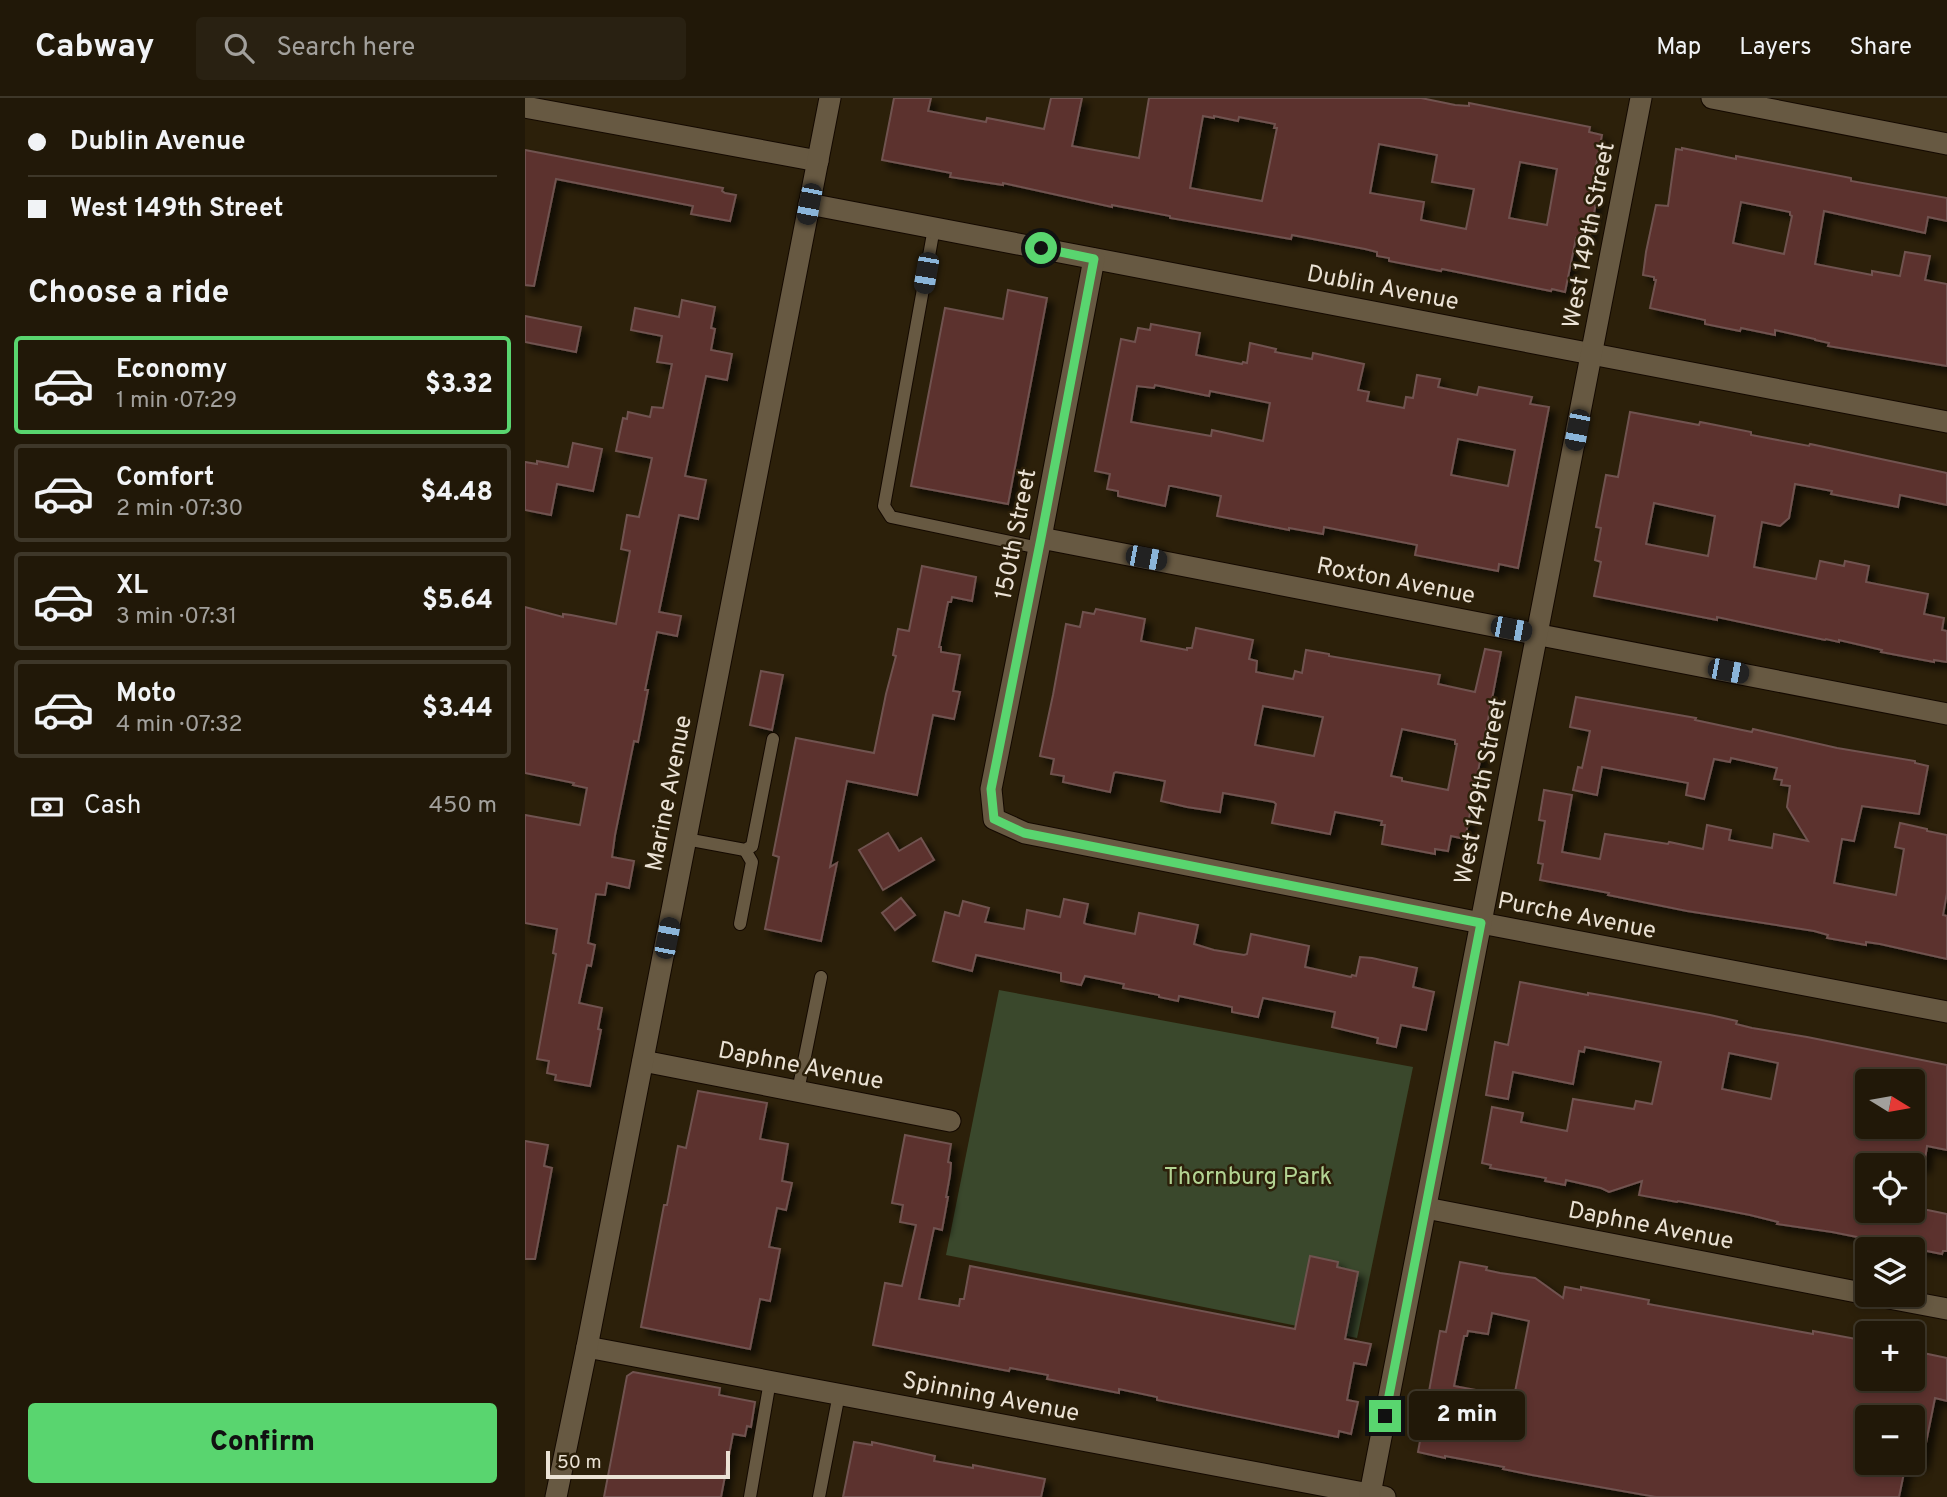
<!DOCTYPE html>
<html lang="en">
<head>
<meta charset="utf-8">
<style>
	:root { --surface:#211808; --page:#292112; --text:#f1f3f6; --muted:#a2a09c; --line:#3e3729; --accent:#59d56f }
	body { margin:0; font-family:Overpass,sans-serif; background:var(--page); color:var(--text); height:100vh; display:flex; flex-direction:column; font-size:26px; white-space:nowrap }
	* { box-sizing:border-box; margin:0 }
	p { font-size:23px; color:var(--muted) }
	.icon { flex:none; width:38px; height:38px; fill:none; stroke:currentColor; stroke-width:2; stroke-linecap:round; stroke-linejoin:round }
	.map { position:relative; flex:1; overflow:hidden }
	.drawer { display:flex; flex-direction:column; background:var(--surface); width:525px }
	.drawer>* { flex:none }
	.guide { display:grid; align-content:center; height:154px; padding:0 28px; background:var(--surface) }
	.needle { width:46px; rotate:101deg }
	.buttons { position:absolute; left:1330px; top:971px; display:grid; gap:14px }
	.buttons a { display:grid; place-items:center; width:70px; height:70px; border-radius:7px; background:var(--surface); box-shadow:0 4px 10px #0003,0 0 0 2px var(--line); font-size:35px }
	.scale { position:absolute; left:21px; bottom:18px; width:184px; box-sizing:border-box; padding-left:7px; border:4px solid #ebe2d5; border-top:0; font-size:19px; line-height:24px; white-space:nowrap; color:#ebe2d5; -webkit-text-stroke:5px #2c200a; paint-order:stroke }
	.end { position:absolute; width:32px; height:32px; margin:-16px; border:9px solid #59d56f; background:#111; box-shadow:0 0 0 4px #111 }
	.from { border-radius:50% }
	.bubble { position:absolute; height:49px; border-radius:7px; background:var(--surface); box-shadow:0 4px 10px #0003,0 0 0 2px var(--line); font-size:23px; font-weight:800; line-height:49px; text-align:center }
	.car { position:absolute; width:21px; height:42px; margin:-21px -10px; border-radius:9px; box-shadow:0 0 5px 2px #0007; background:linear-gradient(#222 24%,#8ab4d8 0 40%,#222 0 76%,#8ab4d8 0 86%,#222 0) }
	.guide b { display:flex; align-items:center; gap:24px; height:66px; font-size:26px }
	.guide b+b { border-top:2px solid var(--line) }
	.guide i { width:18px; height:18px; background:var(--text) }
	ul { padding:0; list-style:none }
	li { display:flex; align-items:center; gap:21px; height:98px; margin:0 14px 10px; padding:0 14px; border:4px solid var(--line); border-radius:7px }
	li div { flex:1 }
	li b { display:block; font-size:26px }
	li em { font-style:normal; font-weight:800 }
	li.current { border-color:var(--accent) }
	li>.icon { width:63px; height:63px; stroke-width:1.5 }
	h2 { padding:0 28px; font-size:32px; line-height:84px }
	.pay { display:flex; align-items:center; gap:18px; height:77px; padding:0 28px; font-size:26px }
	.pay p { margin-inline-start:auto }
	.button { display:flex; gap:14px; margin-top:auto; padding:14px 28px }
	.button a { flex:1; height:80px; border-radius:7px; background:var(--accent); color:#111; font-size:28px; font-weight:800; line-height:80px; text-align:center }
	header { display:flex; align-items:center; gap:42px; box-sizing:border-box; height:98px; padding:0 35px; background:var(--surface); border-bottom:2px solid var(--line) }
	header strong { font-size:33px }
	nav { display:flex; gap:38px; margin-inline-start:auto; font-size:24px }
	.search { width:490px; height:63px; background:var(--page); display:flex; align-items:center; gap:18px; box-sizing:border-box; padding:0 24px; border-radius:7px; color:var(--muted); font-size:26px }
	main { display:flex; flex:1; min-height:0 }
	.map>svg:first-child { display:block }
	.green { fill:#3a482c }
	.building { fill:#5c302d; stroke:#705350; stroke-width:2; fill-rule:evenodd; filter:url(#shadow) }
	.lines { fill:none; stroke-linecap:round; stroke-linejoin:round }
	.lane-casing { stroke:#140900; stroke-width:14 }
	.street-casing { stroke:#140900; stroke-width:23 }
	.secondary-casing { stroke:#140900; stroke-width:23 }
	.lane { stroke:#675942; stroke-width:12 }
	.street { stroke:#675942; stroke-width:21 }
	.secondary { stroke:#675942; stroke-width:21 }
	.route { stroke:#59d56f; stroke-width:9 }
	.labels { text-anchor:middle; stroke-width:5; stroke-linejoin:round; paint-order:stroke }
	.street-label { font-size:24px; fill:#ebe2d5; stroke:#2c200a }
	.park-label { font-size:24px; fill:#b3d493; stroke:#2c200a }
</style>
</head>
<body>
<header>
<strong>Cabway</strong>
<div class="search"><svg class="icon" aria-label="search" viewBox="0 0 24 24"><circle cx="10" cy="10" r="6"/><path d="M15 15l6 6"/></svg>Search here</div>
<nav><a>Map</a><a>Layers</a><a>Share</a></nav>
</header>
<main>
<section class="drawer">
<div class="guide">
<b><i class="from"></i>Dublin Avenue</b>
<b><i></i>West 149th Street</b>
</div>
<h2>Choose a ride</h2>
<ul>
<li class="current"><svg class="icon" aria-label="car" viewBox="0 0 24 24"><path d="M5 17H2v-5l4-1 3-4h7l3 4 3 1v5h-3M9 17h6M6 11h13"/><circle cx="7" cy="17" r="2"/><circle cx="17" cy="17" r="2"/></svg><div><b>Economy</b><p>1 min · 07:29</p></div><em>$3.32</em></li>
<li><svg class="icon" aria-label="car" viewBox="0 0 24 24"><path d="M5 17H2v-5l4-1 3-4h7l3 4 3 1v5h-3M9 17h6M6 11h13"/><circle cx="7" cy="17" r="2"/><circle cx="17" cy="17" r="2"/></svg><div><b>Comfort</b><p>2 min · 07:30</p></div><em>$4.48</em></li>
<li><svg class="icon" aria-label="car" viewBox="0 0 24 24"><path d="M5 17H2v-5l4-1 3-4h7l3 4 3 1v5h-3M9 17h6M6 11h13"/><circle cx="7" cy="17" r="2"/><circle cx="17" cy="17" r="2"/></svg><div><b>XL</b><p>3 min · 07:31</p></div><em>$5.64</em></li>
<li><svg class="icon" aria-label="car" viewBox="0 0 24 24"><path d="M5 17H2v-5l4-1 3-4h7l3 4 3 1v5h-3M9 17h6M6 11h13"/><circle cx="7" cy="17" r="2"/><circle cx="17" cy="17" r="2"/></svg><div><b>Moto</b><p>4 min · 07:32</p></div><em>$3.44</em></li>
</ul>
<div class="pay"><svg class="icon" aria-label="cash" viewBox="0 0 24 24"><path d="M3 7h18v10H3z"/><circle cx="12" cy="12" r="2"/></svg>Cash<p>450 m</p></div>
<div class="button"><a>Confirm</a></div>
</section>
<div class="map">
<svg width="1422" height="1399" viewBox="0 0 1422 1399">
	<defs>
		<filter id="shadow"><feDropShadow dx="6" dy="6" stdDeviation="3.5" flood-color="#0009"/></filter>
	</defs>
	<rect width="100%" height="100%" fill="#2c200a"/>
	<path class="green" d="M 474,892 L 888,969 L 832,1240 L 421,1157 Z"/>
	<g class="building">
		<path d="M 369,0 L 406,0 L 403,13 L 461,24 L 462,20 L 519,31 L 526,0 L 557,0 L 547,48 L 614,60 L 624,0 L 896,0 L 930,7 L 944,8 L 944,5 L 1065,29 L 1064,34 L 1077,37 L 1066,93 L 1073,94 L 1064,142 L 1051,140 L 1040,194 L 1027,191 L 1026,193 L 917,171 L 916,173 L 864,163 L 864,160 L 852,158 L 852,154 L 840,151 L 767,137 L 766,141 L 645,120 L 645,118 L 587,107 L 587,109 L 478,85 L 478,87 L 425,79 L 426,75 L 357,62 ZM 678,18 L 689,20 L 689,18 L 713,23 L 714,19 L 750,26 L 749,30 L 752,30 L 737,103 L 665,90 ZM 854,46 L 912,57 L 907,84 L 949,91 L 941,131 L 896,122 L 899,104 L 845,95 ZM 995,64 L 1032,71 L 1022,127 L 984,120 Z"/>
		<path d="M 1157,50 L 1211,61 L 1211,58 L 1326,80 L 1326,83 L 1422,100 L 1422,123 L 1403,119 L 1400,135 L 1299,113 L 1290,166 L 1347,177 L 1347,173 L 1375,178 L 1380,154 L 1405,158 L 1400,182 L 1422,186 L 1422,268 L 1303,248 L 1304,245 L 1290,242 L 1290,241 L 1250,232 L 1250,237 L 1216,230 L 1215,233 L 1180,226 L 1180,222 L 1125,210 L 1131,182 L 1129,182 L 1129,179 L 1118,177 L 1121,154 L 1131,107 L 1143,108 L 1151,51 L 1157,52 ZM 1216,104 L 1265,114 L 1265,117 L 1267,118 L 1259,156 L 1208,145 Z"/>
		<path d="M 0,52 L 198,90 L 197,93 L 200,95 L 211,97 L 205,123 L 166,116 L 168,108 L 31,81 L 9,188 L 0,187 Z"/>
		<path d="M 483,192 L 522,200 L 483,406 L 386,388 L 420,210 L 478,221 Z"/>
		<path d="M 157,202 L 190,209 L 186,230 L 190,231 L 186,252 L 207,256 L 202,282 L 181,278 L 160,378 L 181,382 L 173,421 L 154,417 L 134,514 L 156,518 L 152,538 L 132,534 L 120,592 L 123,592 L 113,644 L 109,643 L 90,737 L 87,759 L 109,763 L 104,790 L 82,785 L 80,797 L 71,796 L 63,845 L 70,847 L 66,868 L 62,867 L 54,905 L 77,910 L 73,931 L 76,932 L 65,988 L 30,982 L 31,977 L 22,975 L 24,963 L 12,961 L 31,856 L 28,855 L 32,831 L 0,825 L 0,717 L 55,727 L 62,690 L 48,687 L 49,685 L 0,675 L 0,509 L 38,519 L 38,516 L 46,517 L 91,526 L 105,453 L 96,451 L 102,417 L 114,419 L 127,360 L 91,353 L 98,320 L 102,321 L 103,314 L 125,319 L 127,309 L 138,310 L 147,266 L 132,264 L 137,238 L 106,232 L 110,210 L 154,219 Z"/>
		<path d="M 0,218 L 56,229 L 51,254 L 0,244 Z"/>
		<path d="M 626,226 L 675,235 L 671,257 L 717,266 L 718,264 L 722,265 L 725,245 L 751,251 L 750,254 L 787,261 L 788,255 L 839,266 L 833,292 L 844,294 L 842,303 L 879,310 L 881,299 L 888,300 L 892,277 L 915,281 L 913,289 L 952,297 L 954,289 L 1007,299 L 1005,306 L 1024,309 L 993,470 L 974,466 L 973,473 L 890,457 L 892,447 L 799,429 L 798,436 L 764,430 L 764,432 L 692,418 L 696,398 L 647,388 L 644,388 L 640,408 L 593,398 L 593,393 L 582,391 L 585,376 L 570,373 L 596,241 L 610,244 L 613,230 L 625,232 ZM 630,287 L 684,298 L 685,293 L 745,305 L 738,343 L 687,332 L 686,338 L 606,324 L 612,288 L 629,290 ZM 933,341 L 990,352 L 983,388 L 926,377 Z"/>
		<path d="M 1105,314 L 1174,327 L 1175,324 L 1226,334 L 1226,337 L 1284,348 L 1285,346 L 1422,375 L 1422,407 L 1375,397 L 1373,409 L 1306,396 L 1307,393 L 1270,386 L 1264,420 L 1255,428 L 1237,424 L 1229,469 L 1291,481 L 1295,463 L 1319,468 L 1320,463 L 1344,468 L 1341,484 L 1403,496 L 1399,516 L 1419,520 L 1417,532 L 1422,533 L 1422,564 L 1409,562 L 1409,564 L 1356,554 L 1357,552 L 1314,542 L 1314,544 L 1301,541 L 1300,542 L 1192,519 L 1192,522 L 1069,498 L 1076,464 L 1070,462 L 1076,430 L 1071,429 L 1081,377 L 1093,379 ZM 1129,405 L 1190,418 L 1183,458 L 1121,446 Z"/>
		<path d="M 48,345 L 77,351 L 68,393 L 32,386 L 26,417 L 0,412 L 0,364 L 12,366 L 12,363 L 43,369 Z"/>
		<path d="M 397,468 L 451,479 L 447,503 L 427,499 L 426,504 L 423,504 L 414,549 L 416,549 L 416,554 L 435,557 L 428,593 L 435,594 L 429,621 L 408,617 L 392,697 L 322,683 L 305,769 L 312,765 L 296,843 L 240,831 L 254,759 L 248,757 L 271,640 L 349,655 L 361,596 L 371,558 L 368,557 L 373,531 L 384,533 Z"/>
		<path d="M 571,511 L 620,521 L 616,543 L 662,552 L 662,550 L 667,550 L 671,530 L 728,542 L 724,561 L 732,563 L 731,574 L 768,581 L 770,573 L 777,575 L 781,552 L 804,556 L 804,558 L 915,577 L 913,586 L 950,594 L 960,551 L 976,554 L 940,741 L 926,738 L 923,753 L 910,751 L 910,756 L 857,746 L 860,727 L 856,727 L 857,723 L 810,714 L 805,736 L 747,725 L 751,706 L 749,704 L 698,695 L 695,714 L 662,709 L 636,703 L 640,683 L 591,674 L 589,675 L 585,694 L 538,684 L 539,678 L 526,676 L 529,661 L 515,658 L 528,597 L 541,526 L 555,529 L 558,514 L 569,516 ZM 738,608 L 798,619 L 789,658 L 730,647 ZM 877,631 L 930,642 L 930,646 L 932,646 L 923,692 L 877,683 L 877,680 L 866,678 Z"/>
		<path d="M 236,573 L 258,577 L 247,632 L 225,627 Z"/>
		<path d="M 1051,599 L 1171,620 L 1170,622 L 1217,632 L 1227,634 L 1228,631 L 1312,650 L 1390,663 L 1390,665 L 1403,668 L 1394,716 L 1337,708 L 1329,743 L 1317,741 L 1309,785 L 1371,797 L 1379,751 L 1370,749 L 1375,725 L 1402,731 L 1402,733 L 1422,737 L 1422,795 L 1418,817 L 1422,818 L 1422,861 L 1355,846 L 1341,844 L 1341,847 L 1302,840 L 1303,837 L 1289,833 L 1162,813 L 1083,797 L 1084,795 L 1015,782 L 1018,766 L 1013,765 L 1020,723 L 1014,722 L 1019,692 L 1047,697 L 1037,754 L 1075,761 L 1080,736 L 1143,746 L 1144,744 L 1178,751 L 1182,727 L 1206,732 L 1204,742 L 1247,750 L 1249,736 L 1283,743 L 1262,709 L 1265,688 L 1256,687 L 1257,682 L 1249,681 L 1252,670 L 1206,660 L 1205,664 L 1189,661 L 1179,701 L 1161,697 L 1163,685 L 1077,669 L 1072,697 L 1048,692 L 1053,669 L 1057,670 L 1065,633 L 1045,629 Z"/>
		<path d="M 363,735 L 374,753 L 396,740 L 409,762 L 358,792 L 334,752 Z"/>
		<path d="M 376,800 L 390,817 L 370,832 L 357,815 Z"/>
		<path d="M 539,801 L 563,806 L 559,825 L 561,826 L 610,836 L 614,815 L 673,827 L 669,846 L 689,852 L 719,857 L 722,856 L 726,836 L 784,848 L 780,869 L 826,879 L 827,877 L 831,878 L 835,859 L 847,860 L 892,870 L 888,889 L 909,894 L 901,932 L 876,927 L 871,949 L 852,945 L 853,940 L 807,929 L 810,914 L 738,900 L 733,919 L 707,914 L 707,909 L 654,898 L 653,903 L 634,899 L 634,897 L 598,890 L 599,886 L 560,878 L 556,887 L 536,883 L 536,875 L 451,857 L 447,873 L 408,863 L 420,814 L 434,818 L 438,803 L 464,810 L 460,824 L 499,831 L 502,812 L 535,819 Z"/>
		<path d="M 995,884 L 1063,897 L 1063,895 L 1081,898 L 1185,917 L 1212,923 L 1211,926 L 1227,930 L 1282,939 L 1422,967 L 1422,1052 L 1402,1048 L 1399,1068 L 1342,1068 L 1342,1113 L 1388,1113 L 1388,1109 L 1422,1116 L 1422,1153 L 1418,1153 L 1417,1156 L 1307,1134 L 1252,1126 L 1253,1124 L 1225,1117 L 1153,1103 L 1152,1104 L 1114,1097 L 1117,1083 L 1084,1094 L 1076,1090 L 1041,1082 L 1040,1087 L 1020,1083 L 1021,1080 L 965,1070 L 966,1067 L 957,1065 L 967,1009 L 998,1015 L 996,1024 L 1042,1033 L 1048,1001 L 1109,1011 L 1111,1003 L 1127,1006 L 1136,964 L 1060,949 L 1059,954 L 1054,953 L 1048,986 L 988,974 L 983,1001 L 961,997 L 970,944 L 983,947 ZM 1204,955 L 1253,965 L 1246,1001 L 1197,991 ZM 1342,984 L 1388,984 L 1388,1029 L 1342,1029 Z"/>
		<path d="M 173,993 L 242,1005 L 235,1041 L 263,1046 L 257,1083 L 267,1085 L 261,1112 L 252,1110 L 244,1149 L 255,1151 L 245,1203 L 235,1201 L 225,1251 L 116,1229 L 139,1107 L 142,1107 L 153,1048 L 161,1050 Z"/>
		<path d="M 380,1037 L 426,1046 L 423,1064 L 426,1065 L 425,1077 L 421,1099 L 423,1099 L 417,1132 L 409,1130 L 394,1201 L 434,1208 L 435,1201 L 439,1201 L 445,1168 L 770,1231 L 785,1158 L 813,1164 L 812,1169 L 833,1174 L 820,1241 L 846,1246 L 841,1267 L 829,1265 L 822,1302 L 833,1304 L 826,1336 L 814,1333 L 813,1339 L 632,1302 L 632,1299 L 594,1291 L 594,1295 L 522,1281 L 523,1277 L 485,1270 L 484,1273 L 348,1247 L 360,1185 L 377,1188 L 391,1127 L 375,1124 L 378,1107 L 367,1105 Z"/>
		<path d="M 0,1043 L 23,1047 L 19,1068 L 27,1070 L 10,1161 L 0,1161 Z"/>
		<path d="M 935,1164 L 962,1169 L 961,1172 L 975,1175 L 1010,1180 L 1038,1200 L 1040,1189 L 1056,1192 L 1056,1189 L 1124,1202 L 1123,1206 L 1288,1236 L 1288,1233 L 1342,1243 L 1342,1281 L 1388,1281 L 1388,1256 L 1397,1258 L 1398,1255 L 1422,1260 L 1422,1303 L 1410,1300 L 1397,1365 L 1388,1364 L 1388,1320 L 1342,1320 L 1342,1365 L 1381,1365 L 1374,1399 L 1131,1399 L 1007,1377 L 978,1371 L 979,1369 L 920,1358 L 920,1360 L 893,1354 L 915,1233 L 921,1234 ZM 967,1215 L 1004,1223 L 989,1299 L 929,1288 L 939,1238 L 942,1238 L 943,1233 L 963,1236 Z"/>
		<path d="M 108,1274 L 195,1290 L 194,1297 L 230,1304 L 226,1329 L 222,1328 L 220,1338 L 208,1336 L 196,1399 L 79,1399 L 102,1278 Z"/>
		<path d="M 329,1344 L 347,1347 L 347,1344 L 410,1358 L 409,1363 L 448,1370 L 448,1367 L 520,1381 L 516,1399 L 318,1399 Z"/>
	</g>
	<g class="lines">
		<g class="lane-casing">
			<g id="lane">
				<path d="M 409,130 L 359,408 L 366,419 L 514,450"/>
				<path d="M 161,741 L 220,752 L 227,748 L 248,641"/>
				<path d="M 215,826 L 227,764 L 220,752"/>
				<path d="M 273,993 L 296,879"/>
				<path d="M 225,1399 L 245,1283"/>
				<path d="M 294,1399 L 314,1296"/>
			</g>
		</g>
		<g class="street-casing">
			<g id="street">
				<path d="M 1187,0 L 1422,46"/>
				<path d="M 0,9 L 293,63"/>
				<path d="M 284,106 L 1422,324"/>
				<path d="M 569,161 L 514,450 L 466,691 L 469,721 L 500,735 L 956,825 L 1422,914"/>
				<path d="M 516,440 L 1422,616"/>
				<path d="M 118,963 L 425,1023"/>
				<path d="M 901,1110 L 1342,1196"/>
				<path d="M 1348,1197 L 1422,1211"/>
				<path d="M 62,1249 L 860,1399"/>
				<path d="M 845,1396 L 1116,0"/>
			</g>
		</g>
		<g class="secondary-casing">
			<path id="secondary" d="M 31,1399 L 62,1249 L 305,0"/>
		</g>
		<use href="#lane" class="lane"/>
		<use href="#street" class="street"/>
		<use href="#secondary" class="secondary"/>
	</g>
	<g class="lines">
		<path class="route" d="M 516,150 L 569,161 L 516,440 L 466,691 L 469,721 L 499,735 L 956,825 L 860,1318"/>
	</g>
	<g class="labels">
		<g class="street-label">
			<text transform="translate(1063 137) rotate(-79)" y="8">West 149th Street</text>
			<text transform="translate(858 189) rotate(11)" y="8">Dublin Avenue</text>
			<text transform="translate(490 436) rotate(-79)" y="8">150th Street</text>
			<text transform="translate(871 482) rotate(11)" y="8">Roxton Avenue</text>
			<text transform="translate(955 693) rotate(-79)" y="8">West 149th Street</text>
			<text transform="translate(143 695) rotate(-79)" y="8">Marine Avenue</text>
			<text transform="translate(1052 817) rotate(11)" y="8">Purche Avenue</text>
			<text transform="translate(276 967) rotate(11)" y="8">Daphne Avenue</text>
			<text transform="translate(1126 1127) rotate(11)" y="8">Daphne Avenue</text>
			<text transform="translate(466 1298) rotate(11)" y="8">Spinning Avenue</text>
		</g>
		<g class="park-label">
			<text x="723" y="1086">Thornburg Park</text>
		</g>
	</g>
</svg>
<div class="buttons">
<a><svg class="needle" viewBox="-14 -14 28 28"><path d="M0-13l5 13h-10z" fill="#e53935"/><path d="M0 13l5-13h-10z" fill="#a2a09c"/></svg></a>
<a><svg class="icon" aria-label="locate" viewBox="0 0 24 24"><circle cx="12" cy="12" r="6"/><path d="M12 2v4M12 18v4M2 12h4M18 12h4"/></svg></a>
<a><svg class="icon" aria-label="layers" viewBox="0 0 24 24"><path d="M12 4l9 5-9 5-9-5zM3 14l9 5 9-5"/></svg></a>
<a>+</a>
<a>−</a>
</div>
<div class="scale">50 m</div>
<i class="end from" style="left:516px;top:150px"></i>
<i class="end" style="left:860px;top:1318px"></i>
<div class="bubble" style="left:884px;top:1293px;width:116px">2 min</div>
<i class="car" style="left:284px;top:106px;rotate:191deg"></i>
<i class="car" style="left:401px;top:175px;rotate:190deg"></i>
<i class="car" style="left:1052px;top:332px;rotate:191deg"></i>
<i class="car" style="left:621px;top:460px;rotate:101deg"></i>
<i class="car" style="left:986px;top:531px;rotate:101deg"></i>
<i class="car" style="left:1203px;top:573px;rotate:101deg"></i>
<i class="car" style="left:142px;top:840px;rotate:11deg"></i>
</div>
</main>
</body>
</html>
